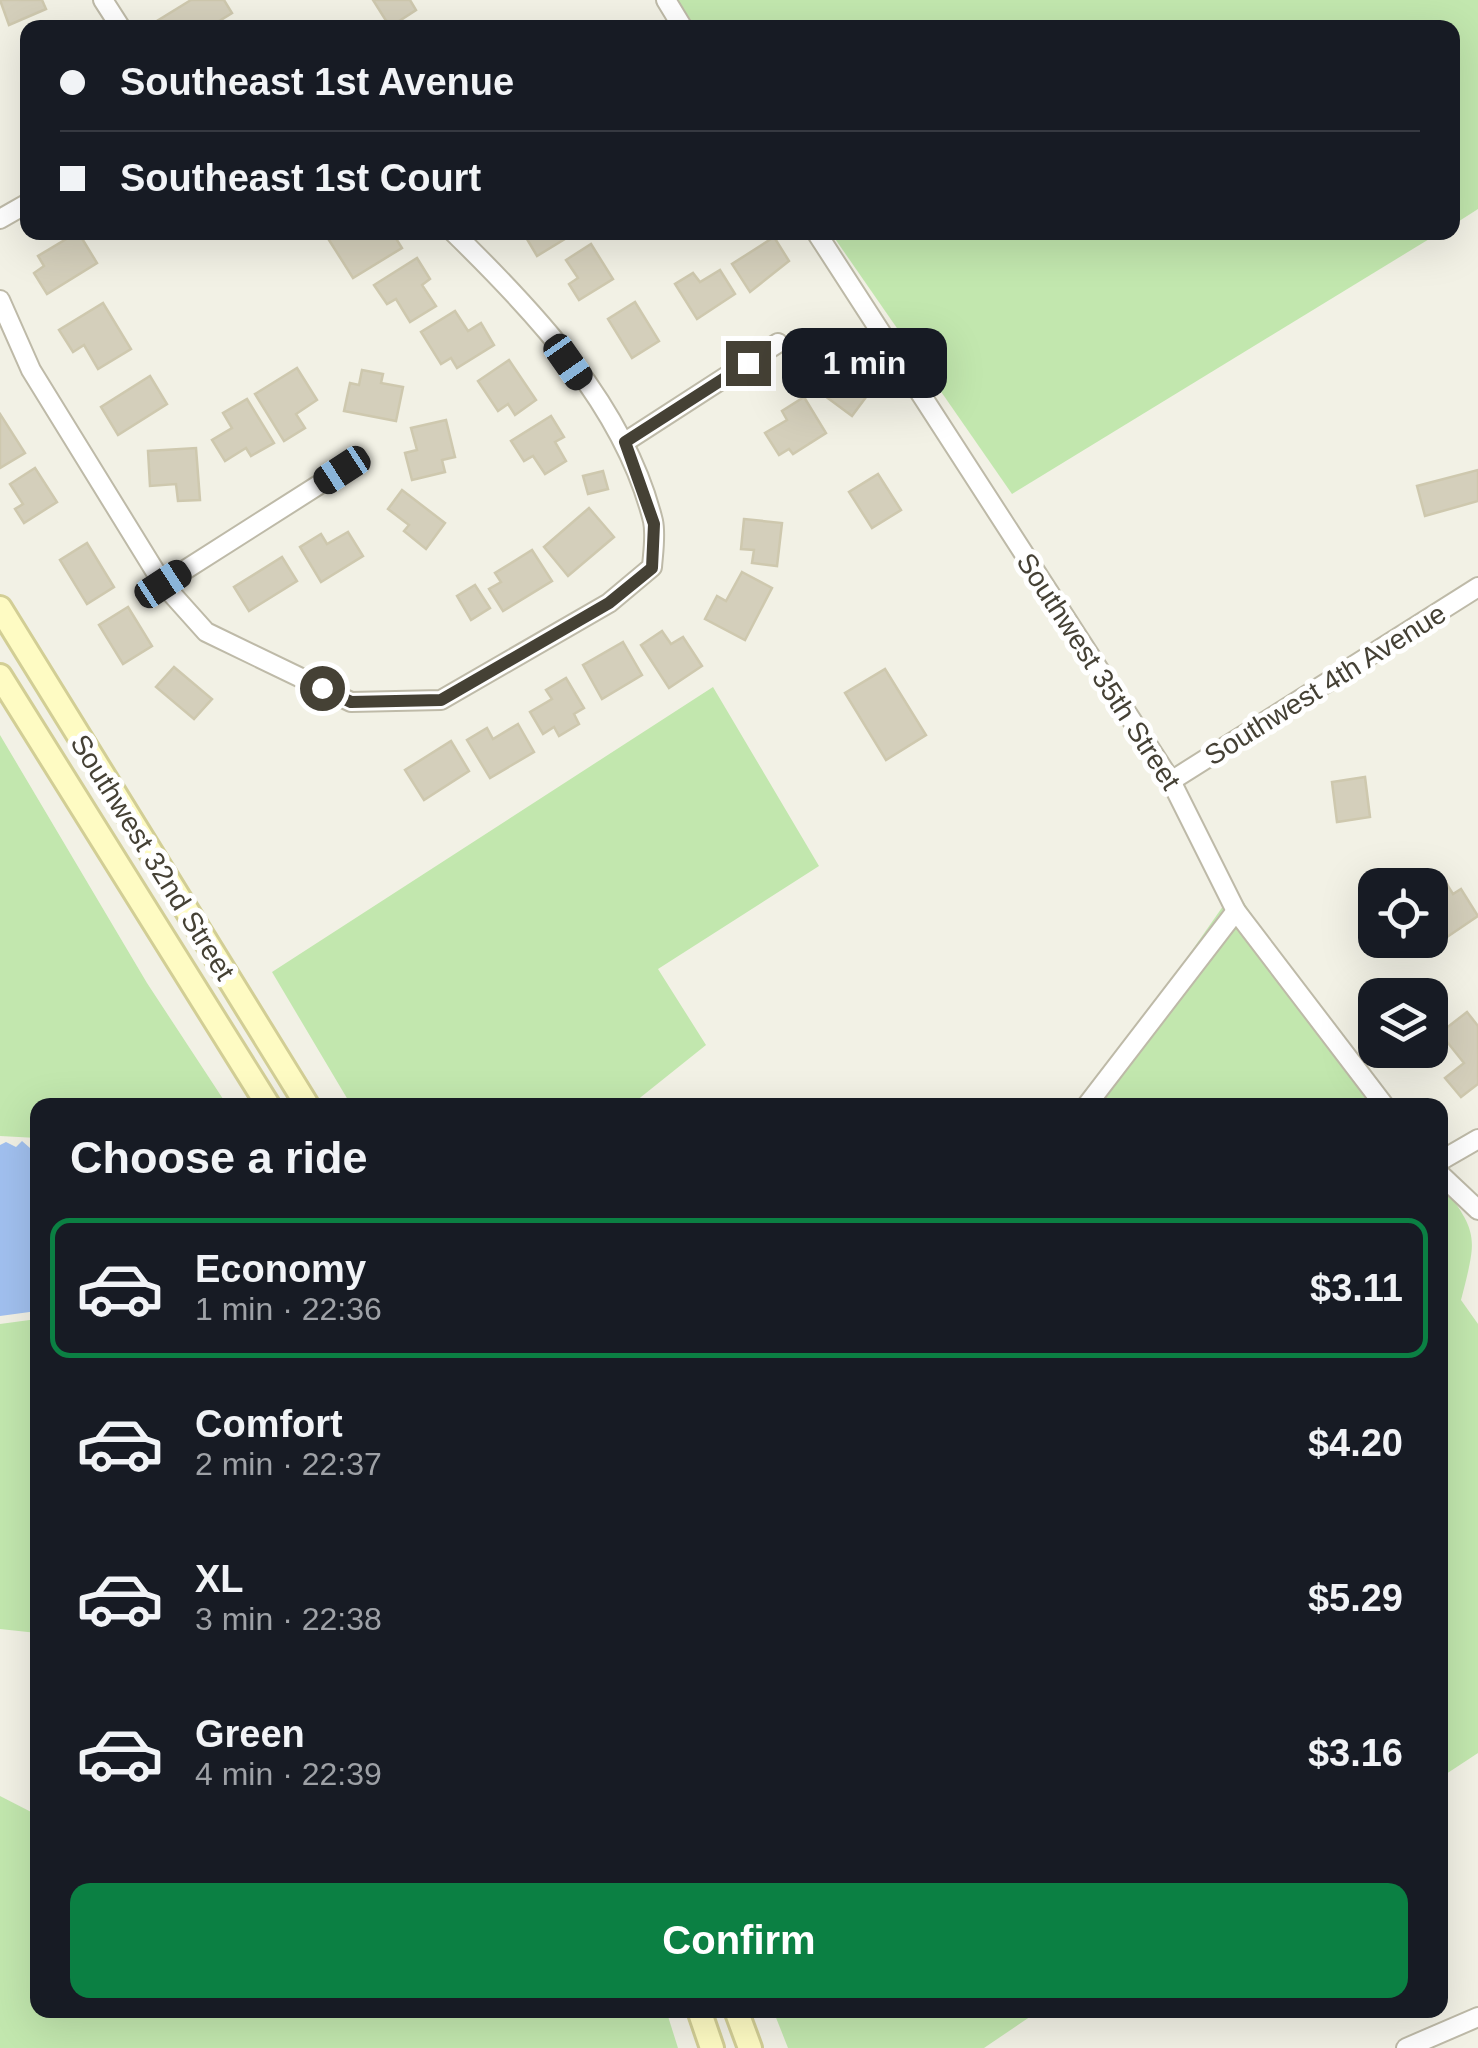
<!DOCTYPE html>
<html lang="en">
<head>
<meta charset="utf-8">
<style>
	:root { --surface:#171b24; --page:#242831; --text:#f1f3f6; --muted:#9ea1a6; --line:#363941; --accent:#0b8043 }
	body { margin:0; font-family:Helvetica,sans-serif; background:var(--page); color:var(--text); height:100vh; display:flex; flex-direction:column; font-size:38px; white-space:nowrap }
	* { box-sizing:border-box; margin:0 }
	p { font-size:32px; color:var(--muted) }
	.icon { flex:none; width:55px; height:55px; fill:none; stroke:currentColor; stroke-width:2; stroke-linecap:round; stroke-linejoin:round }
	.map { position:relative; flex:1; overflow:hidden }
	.sheet { position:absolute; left:30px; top:1098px; width:1418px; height:920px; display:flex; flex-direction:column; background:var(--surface); border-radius:20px; box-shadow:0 10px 40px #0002 }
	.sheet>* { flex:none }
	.hud { position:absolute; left:20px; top:20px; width:1440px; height:220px; border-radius:20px; box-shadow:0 10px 40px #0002; display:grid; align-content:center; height:220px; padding:0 40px; background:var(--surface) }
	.buttons { position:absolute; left:1358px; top:868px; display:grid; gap:20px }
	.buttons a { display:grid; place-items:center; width:90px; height:90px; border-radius:20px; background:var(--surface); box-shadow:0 10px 40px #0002; font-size:50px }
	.end { position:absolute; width:45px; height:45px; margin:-22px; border:12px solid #454135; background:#fff; box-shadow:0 0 0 5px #fff }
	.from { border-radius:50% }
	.bubble { position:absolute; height:70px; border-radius:20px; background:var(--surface); box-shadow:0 10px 40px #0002; font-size:32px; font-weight:700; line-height:70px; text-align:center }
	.car { position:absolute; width:30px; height:60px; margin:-30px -15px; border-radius:12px; box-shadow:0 0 8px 2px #0007; background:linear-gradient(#222 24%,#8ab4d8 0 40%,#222 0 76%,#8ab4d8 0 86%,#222 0) }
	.hud b { display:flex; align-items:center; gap:35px; height:95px; font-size:38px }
	.hud b+b { border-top:2px solid var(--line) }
	.hud i { width:25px; height:25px; background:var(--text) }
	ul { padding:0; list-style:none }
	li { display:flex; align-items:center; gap:30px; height:140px; margin:0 20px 15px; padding:0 20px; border:5px solid transparent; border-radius:20px }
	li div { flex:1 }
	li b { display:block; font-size:38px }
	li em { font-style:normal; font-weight:700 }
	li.on { border-color:var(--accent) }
	li>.icon { width:90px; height:90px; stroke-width:1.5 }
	h2 { padding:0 40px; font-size:45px; line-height:120px }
	.button { display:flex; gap:20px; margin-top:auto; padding:20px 40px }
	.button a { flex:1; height:115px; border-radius:20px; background:var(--accent); color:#fff; font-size:40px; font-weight:700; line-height:115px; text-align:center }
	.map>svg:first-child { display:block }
	.green { fill:#c2e7ae }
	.water { fill:#a1c0ef }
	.building { fill:#d4cfbb; stroke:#cec8ae; stroke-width:2.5 }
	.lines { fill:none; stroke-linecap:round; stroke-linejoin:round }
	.street-casing { stroke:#bebaa8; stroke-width:22 }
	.secondary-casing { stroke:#d2ce95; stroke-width:28 }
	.street { stroke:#fff; stroke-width:18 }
	.secondary { stroke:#fefbc3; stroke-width:22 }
	.route { stroke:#454135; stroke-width:12 }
	.labels { text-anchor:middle; stroke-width:10; stroke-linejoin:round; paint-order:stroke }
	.street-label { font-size:28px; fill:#454135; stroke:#fff }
</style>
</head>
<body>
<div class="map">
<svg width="1478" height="2048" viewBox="0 0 1478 2048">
	<rect width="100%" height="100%" fill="#f2f1e5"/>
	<g class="green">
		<path d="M 670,0 L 1478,0 L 1478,209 L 1453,225 L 1452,28 L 689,28 Z"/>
		<path d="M 831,233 L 1439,233 L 1012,494 Z"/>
		<path d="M 713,687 L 819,866 L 658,969 L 706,1045 L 631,1105 L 351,1105 L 272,972 Z"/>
		<path d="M 0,735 L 147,983 L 227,1105 L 38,1105 L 37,1138 L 0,1136 Z"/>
		<path d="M 1235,889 L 1377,1105 L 1084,1105 Z"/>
		<path d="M 1440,1181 C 1478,1234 1478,1234 1461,1300 L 1478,1324 L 1478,1753 L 1440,1778 Z"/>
		<path d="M 37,1319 L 38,1633 L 37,1633 L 0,1629 L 0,1324 Z"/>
		<path d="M 0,1796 L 37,1815 L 38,2010 L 666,2010 L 678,2048 L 0,2048 Z"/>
		<path d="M 773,2010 L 1040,2010 L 984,2048 L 788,2048 Z"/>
	</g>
	<path class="water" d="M 22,1141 L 30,1148 L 37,1146 L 37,1311 L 0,1316 L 0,1145 L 6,1142 L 16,1147 Z"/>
	<g class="building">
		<path d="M 0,0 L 42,0 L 46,9 L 9,25 Z"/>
		<path d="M 191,0 L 224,0 L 232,13 L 208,28 L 161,28 L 157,21 Z"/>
		<path d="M 373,0 L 410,0 L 416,10 L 390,27 Z"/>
		<path d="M 78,232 L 97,263 L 47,294 L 34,273 L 44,266 L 38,256 Z"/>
		<path d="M 341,232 L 376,232 L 379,237 L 392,232 L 402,248 L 353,278 L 329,240 Z"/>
		<path d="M 537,232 L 572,232 L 573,234 L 537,256 L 527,239 Z"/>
		<path d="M 774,237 L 789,261 L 750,292 L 732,264 Z"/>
		<path d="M 591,244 L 613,279 L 579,300 L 569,284 L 578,278 L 566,260 Z"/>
		<path d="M 417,258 L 430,279 L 422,285 L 436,306 L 410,322 L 396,299 L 387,304 L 374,285 Z"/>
		<path d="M 720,270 L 735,294 L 697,319 L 675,284 L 693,273 L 700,282 Z"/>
		<path d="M 635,302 L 659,341 L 632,358 L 608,319 Z"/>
		<path d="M 103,303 L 131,349 L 98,369 L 84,345 L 73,352 L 59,330 Z"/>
		<path d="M 455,311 L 468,331 L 481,323 L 494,345 L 457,368 L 451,358 L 441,364 L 421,332 Z"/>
		<path d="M 509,360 L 536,400 L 515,415 L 508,404 L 498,411 L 478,381 Z"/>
		<path d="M 848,365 L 875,385 L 852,416 L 825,396 Z"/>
		<path d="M 297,368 L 317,400 L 296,414 L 305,428 L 284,441 L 255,394 Z"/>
		<path d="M 362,370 L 383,374 L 381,383 L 403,387 L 396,421 L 344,411 L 350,383 L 359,385 Z"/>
		<path d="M 150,376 L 167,404 L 118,435 L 101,407 Z"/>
		<path d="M 804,397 L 826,433 L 793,454 L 789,449 L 779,455 L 765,433 L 787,420 L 782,411 Z"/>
		<path d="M 247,399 L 274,443 L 251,456 L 246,448 L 225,461 L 212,440 L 232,428 L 223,413 Z"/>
		<path d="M 0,414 L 25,453 L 0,468 Z"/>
		<path d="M 551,416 L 564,437 L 555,442 L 566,461 L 545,474 L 533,456 L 524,461 L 511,441 Z"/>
		<path d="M 446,420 L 455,457 L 442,460 L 445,472 L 412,480 L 405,453 L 417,450 L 411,428 Z"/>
		<path d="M 196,448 L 200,500 L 178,501 L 176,484 L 150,486 L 148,451 Z"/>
		<path d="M 35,468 L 57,502 L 24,523 L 15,509 L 23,504 L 10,484 Z"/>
		<path d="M 1478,470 L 1478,501 L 1425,516 L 1417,486 Z"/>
		<path d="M 603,471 L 608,489 L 588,494 L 583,476 Z"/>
		<path d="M 878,474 L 901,510 L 872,528 L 849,492 Z"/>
		<path d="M 402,490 L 445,523 L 426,549 L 404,531 L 409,525 L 388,509 Z"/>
		<path d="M 589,508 L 614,537 L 568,576 L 544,547 Z"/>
		<path d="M 744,519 L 782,523 L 777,566 L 752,563 L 754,550 L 741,549 Z"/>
		<path d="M 348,532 L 363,556 L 321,582 L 300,547 L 321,534 L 327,544 Z"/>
		<path d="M 87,543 L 114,587 L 87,604 L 60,560 Z"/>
		<path d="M 532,550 L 552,581 L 503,611 L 489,589 L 501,582 L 495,573 Z"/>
		<path d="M 282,557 L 297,581 L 249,611 L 234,587 Z"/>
		<path d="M 742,572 L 772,588 L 745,640 L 705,619 L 717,596 L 726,601 Z"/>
		<path d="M 475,585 L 490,608 L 471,620 L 457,596 Z"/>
		<path d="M 128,607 L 152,646 L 123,664 L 99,625 Z"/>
		<path d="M 662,631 L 671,644 L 683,637 L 702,666 L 669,688 L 641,645 Z"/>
		<path d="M 623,642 L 642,675 L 602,699 L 583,665 Z"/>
		<path d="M 174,667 L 212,699 L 194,719 L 156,687 Z"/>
		<path d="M 885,669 L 926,735 L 886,760 L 845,693 Z"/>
		<path d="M 566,678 L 584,708 L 574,714 L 579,724 L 559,736 L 554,727 L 543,734 L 530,712 L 552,699 L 546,690 Z"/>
		<path d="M 518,724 L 534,752 L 490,778 L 467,740 L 487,728 L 493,739 Z"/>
		<path d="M 451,741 L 469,771 L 424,800 L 405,770 Z"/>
		<path d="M 1365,777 L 1370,817 L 1337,822 L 1332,782 Z"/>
		<path d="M 1441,875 L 1453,894 L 1461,889 L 1478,916 L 1447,937 L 1430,910 L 1430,885 L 1426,885 Z"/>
		<path d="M 1467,1012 L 1478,1026 L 1478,1084 L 1461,1097 L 1445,1078 L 1464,1063 L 1440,1033 Z"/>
	</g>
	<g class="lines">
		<g class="street-casing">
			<g id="street">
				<path d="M 103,0 L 121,28"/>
				<path d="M 666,0 L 683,28"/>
				<path d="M 0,219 L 28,203"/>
				<path d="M 816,232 L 1171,781 L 1236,911 L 1384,1105"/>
				<path d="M 0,300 L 31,370 L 163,584 L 206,632 L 351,702 L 441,700 L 609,603 L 652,567 C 653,553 656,535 653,521 C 625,407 535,312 453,232"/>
				<path d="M 625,442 L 778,343"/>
				<path d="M 163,584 L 342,470"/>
				<path d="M 1171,781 L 1478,587"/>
				<path d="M 1087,1105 L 1236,911"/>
				<path d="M 1440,1161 L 1478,1139"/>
				<path d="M 1440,1174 L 1478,1210"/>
				<path d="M 1406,2048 L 1478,2017"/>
			</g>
		</g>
		<g class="secondary-casing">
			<g id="secondary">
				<path d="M 0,608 L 307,1105"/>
				<path d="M 0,676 L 268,1105"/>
				<path d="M 699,2010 L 712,2048"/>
				<path d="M 736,2010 L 750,2048"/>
			</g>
		</g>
		<use href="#street" class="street"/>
		<use href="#secondary" class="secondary"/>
	</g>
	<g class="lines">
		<path class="route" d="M 322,688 L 351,702 L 441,700 L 609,603 L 652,568 L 654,524 L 625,442 L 748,363"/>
	</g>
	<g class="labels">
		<g class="street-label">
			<text transform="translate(1099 671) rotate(57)" y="10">Southwest 35th Street</text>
			<text transform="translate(1325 684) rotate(-32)" y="10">Southwest 4th Avenue</text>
			<text transform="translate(153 857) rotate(58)" y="10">Southwest 32nd Street</text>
		</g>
	</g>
</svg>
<div class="buttons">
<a><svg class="icon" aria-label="locate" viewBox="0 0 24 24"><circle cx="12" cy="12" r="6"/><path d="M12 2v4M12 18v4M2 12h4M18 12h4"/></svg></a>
<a><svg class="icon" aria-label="layers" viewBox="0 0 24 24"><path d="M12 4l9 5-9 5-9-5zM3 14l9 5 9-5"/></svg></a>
</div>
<i class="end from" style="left:322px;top:688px"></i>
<i class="end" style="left:748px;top:363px"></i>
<div class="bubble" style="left:782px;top:328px;width:165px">1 min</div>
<i class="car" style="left:568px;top:362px;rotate:145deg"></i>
<i class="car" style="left:342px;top:470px;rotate:237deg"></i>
<i class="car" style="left:163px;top:584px;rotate:57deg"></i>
<div class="hud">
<b><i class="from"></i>Southeast 1st Avenue</b>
<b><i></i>Southeast 1st Court</b>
</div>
<section class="sheet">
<h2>Choose a ride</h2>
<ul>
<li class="on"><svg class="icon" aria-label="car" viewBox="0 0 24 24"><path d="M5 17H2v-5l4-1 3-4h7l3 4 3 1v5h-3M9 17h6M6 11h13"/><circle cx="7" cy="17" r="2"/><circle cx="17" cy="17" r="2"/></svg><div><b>Economy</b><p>1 min · 22:36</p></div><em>$3.11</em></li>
<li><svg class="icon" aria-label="car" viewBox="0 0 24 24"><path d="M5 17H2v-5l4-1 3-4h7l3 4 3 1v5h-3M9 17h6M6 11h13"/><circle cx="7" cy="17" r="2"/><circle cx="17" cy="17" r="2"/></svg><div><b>Comfort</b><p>2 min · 22:37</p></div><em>$4.20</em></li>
<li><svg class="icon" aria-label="car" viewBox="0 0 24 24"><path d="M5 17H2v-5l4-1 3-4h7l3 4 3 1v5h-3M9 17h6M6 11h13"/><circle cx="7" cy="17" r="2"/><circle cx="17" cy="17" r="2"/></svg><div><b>XL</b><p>3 min · 22:38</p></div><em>$5.29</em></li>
<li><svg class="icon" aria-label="car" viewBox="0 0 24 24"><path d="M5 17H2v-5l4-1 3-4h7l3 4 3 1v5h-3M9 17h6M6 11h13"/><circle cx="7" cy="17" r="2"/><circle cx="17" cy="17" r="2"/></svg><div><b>Green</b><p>4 min · 22:39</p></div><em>$3.16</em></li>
</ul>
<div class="button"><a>Confirm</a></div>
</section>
</div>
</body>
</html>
